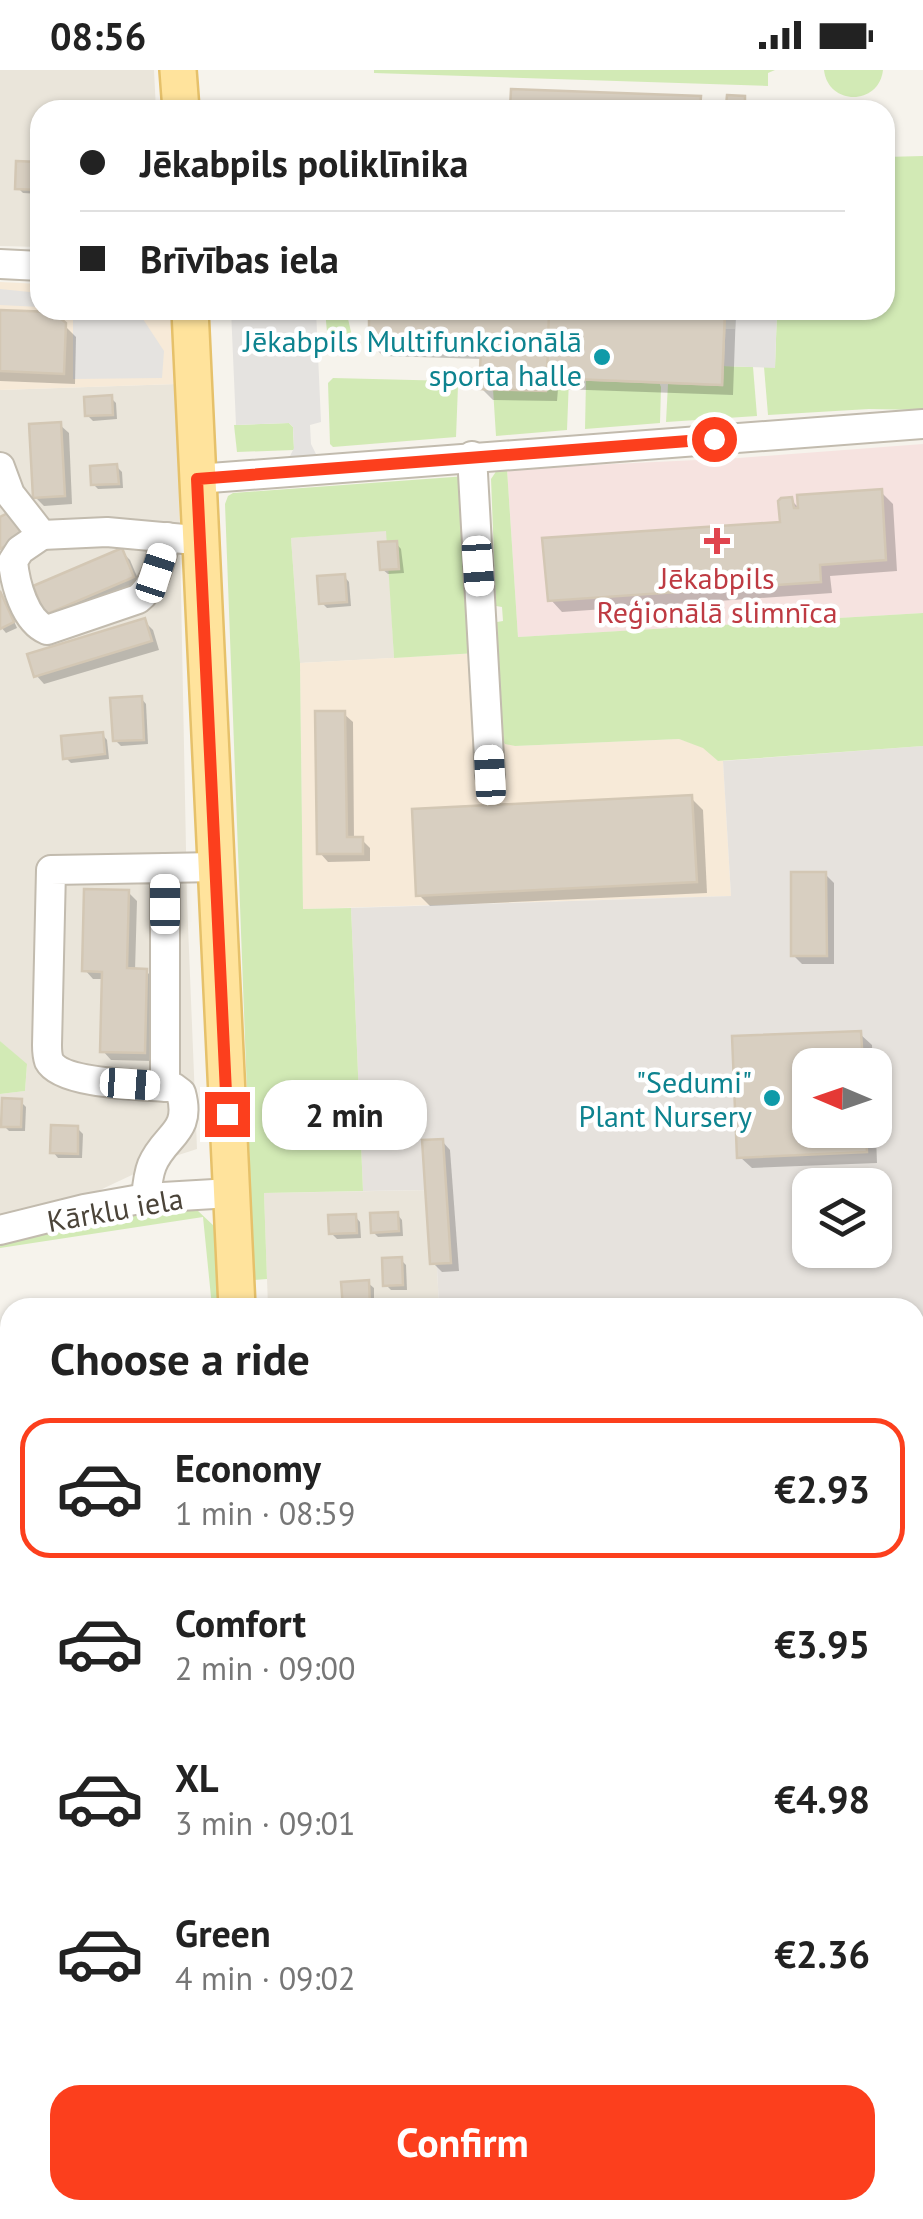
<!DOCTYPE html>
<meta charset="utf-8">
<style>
body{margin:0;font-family:"PT Sans",sans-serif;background:#f6f6f6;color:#222;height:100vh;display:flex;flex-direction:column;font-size:38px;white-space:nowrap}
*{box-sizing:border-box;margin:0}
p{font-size:32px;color:#767676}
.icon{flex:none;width:55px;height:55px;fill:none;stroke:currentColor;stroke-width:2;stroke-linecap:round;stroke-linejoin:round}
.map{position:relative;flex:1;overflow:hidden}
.details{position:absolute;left:0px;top:1228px;width:925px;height:922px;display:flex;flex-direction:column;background:#fff;border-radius:30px 30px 0 0;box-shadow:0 2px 8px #0004}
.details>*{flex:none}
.guide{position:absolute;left:30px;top:30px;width:865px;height:220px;border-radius:30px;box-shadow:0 2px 8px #0004;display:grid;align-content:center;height:220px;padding:0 50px;background:#fff}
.needle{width:65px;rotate:272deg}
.fabs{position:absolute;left:792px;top:978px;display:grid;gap:20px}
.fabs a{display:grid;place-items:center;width:100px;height:100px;border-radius:20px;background:#fff;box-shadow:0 2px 8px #0004;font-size:50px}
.end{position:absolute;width:45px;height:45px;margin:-22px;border:12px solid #fc3f1d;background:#fff;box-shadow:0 0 0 5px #fff}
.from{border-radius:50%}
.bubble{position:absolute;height:70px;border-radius:30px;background:#fff;box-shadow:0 2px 8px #0004;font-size:32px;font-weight:800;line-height:70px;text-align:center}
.car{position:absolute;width:30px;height:60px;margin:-30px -15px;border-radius:12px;box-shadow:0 0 8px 2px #0007;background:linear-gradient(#fff 24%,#345 0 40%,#fff 0 76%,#345 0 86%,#fff 0)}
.guide b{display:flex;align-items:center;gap:35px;height:95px;font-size:38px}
.guide b+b{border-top:2px solid #e0e0e0}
.guide i{width:25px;height:25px;background:#222}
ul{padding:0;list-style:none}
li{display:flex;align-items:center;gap:30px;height:140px;margin:0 20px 15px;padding:0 30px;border:5px solid transparent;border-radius:30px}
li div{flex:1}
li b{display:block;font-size:38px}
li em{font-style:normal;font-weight:800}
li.current{border-color:#fc3f1d}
li>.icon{width:90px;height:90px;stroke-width:1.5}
h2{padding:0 50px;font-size:45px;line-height:120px}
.button{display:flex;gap:20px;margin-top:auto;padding:20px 50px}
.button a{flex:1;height:115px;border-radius:30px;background:#fc3f1d;color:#fff;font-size:40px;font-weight:800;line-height:115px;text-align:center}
.status{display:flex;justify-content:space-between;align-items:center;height:70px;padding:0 50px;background:#fff;direction:ltr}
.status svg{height:28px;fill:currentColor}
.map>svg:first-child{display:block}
</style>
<div class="status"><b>08:56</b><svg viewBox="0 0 49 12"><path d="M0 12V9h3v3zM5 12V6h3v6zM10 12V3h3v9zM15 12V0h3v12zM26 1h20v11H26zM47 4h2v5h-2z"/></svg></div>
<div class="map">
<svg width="923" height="2149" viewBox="0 0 923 2149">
<rect width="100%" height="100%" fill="#f6f3ec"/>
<g fill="#eae5da">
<polygon points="0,0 154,0 156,40 40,40 40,177 0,176"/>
<polygon points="177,314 187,831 197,1079 166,1089 100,1120 49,1138 0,1145 0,1024 25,1021 27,995 0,971 0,320"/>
<polygon points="387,460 394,588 300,593 291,468"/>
<polygon points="433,1120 439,1237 268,1237 264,1123"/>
</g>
<g fill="#f7ead8">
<polygon points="0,212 40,214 40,240 173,240 177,314 0,320"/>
<polygon points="498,582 501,668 515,676 679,669 703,677 718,691 723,691 731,826 303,839 300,593"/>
</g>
<path fill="#e6e2dd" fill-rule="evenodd" d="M 923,676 L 923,1351 L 915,1351 L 915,1238 L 439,1237 L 433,1120 L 363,1121 L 351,838 L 731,826 L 723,691 ZM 810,995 L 875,995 L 875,1060 L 810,1060 ZM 810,1115 L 875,1115 L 875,1180 L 810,1180 Z"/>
<polygon fill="#f6e3e0" points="923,374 923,543 518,567 507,399 739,388"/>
<g fill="#d2eab5">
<polygon points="374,0 775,0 768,3 768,16 374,3"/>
<path d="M 824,0 L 883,0 C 879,36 828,36 824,0 Z"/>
<polygon points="923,86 923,340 869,339 768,345 764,297 775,297 777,240 787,240 787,249 820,249 820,240 885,240 885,87"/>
<polygon points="325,240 346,240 354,275 328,273"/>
<polygon points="722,296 753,297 757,346 666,352 668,314"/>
<polygon points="333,308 453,311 458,316 456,367 333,377 330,374 328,313"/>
<polygon points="547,308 569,309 567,360 496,366 493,319 546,321"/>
<polygon points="586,310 659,312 661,317 660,353 585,359"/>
<polygon points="289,353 293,357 294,380 237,382 234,355"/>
<polygon points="507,399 518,567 923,543 923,676 718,691 703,678 679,669 515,676 505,674 501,669 497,552 503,551 502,537 496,536 491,409 497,400"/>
<polygon points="467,406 477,583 394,588 386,461 291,468 300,593 303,839 351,838 363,1121 264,1123 267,1209 254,1210 225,434 228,426 233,423"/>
<polygon points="0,971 27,994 25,1021 0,1024"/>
<polygon points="154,1138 197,1140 215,1157 219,1237 212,1237 203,1147 0,1178 0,1172 80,1152"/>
<polygon points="923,2061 923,2149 548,2149 546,2144 525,2149 421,2149 419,2140 915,2140 915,2062"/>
</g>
<g fill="#e5e3e0">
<polygon points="0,219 40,223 40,237 0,235"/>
<polygon points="73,240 137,240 164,281 162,308 73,309"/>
<polygon points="231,240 316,240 321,352 310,355 311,374 317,386 288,390 294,378 293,357 289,353 236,355"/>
<polygon points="735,240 777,240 775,298 723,296 724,259 735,259"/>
</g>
<g fill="#0003">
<polygon points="40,94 40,124 23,123 18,118"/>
<polygon points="372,240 736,240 733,325 558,319 557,331 493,330 481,318 483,289 383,286 371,274"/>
<polygon points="825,240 865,240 865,248 831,247"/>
<polygon points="0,242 64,255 76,267 75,314 0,311"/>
<polygon points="111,328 116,333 117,349 93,351 87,345"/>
<polygon points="60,355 69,363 72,434 44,436 35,427"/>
<polygon points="117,397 122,402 123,418 98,419 93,414"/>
<polygon points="881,422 893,434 897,501 830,506 832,523 562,542 551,530 782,454 791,430 801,440"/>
<polygon points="396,473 401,479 404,503 388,504 382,499"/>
<polygon points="121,481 130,490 141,516 55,552 47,543"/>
<polygon points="344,506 349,512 351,536 327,538 322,533"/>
<polygon points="0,520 17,558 6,563 0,556"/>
<polygon points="144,551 153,560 159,580 44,614 36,605"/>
<polygon points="141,628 146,634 148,674 121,676 115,670"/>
<polygon points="344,644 353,652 354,770 362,770 370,778 370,791 328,792 320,783"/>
<polygon points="102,664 107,670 109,689 71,693 66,688"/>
<polygon points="691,728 703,740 707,823 430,836 419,825"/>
<polygon points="825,804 834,813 834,894 802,894 793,885"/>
<polygon points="128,822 137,831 135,901 146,901 155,910 153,991 111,990 103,981 104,909 93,909 85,900"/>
<polygon points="860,964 872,975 873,995 810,995 810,1060 875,1060 875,1038 877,1093 752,1098 740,1087 735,969"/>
<polygon points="20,1031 26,1037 25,1061 9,1061 4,1056"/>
<polygon points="77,1058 83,1064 82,1088 58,1088 53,1082"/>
<polygon points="442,1071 450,1080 459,1201 442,1202 433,1193"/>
<polygon points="397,1144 402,1150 403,1166 378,1167 373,1162"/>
<polygon points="355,1146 360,1152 361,1168 337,1169 331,1163"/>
<polygon points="401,1190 406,1195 407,1220 391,1220 386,1215"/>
<polygon points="368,1213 374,1218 374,1238 345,1238"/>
</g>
<g fill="#d8cfc1" stroke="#d3c7b4" stroke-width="2.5">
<polygon points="511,19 701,26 700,40 510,40"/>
<polygon points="727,25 745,26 745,37 726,36"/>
<polygon points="16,91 40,92 40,120 15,119"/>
<polygon points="0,240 53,242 66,253 64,304 0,301"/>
<polygon points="369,240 725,240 722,315 547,308 546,321 479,319 481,279 369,275"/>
<polygon points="549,240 725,240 722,315 547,308"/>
<polygon points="112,325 113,345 85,346 84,327"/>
<polygon points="61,352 65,426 33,428 29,354"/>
<polygon points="117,394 119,414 91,415 90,396"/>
<polygon points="882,419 886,490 820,495 821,512 548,531 542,468 780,452 778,431 781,428 792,427 794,438 798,438 797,425"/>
<polygon points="12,441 25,466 0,479 0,447"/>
<polygon points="397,471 399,499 380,500 378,472"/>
<polygon points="122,478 134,507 45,545 33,516"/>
<polygon points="345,504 347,532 319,534 317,506"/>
<polygon points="0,521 14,552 0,559"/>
<polygon points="145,548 152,571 34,607 27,584"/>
<polygon points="142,626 144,670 113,671 110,628"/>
<polygon points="315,641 345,641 347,767 363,767 363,784 317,784"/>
<polygon points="103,662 105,684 63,689 61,666"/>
<polygon points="692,725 697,812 416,826 412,739"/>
<polygon points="791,802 826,802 827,886 791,886"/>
<polygon points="84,819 129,820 127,898 147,899 145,983 100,982 102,902 82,901"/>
<polygon points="861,961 863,995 810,995 810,1060 866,1060 867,1082 737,1088 732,966"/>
<polygon points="2,1028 22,1029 21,1057 1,1057"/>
<polygon points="51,1055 78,1056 78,1084 50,1083"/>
<polygon points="443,1069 451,1193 430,1194 422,1070"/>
<polygon points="398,1142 399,1161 371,1163 370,1143"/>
<polygon points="356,1144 357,1163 329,1164 328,1145"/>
<polygon points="402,1187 403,1215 383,1216 382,1188"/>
<polygon points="369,1210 370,1238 343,1238 341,1212"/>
</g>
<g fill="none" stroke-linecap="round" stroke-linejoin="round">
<g stroke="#c2bbae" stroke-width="32">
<g id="minor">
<polyline points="0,194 40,196"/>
<polyline points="472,386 490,705"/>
<polyline points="0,397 10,424 42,465 107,462 184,469"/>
<polyline points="197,409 923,354"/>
<path d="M 42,465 L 20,480 L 13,491 C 15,514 25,551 47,560 L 138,529 C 157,514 160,488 167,467"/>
<polyline points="165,798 215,797"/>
<path d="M 146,1128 C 147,1117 148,1105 152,1095 C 165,1064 192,1063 181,1023 L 173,1017 L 165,1017 C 142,1015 61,1014 49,991 C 48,988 47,979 47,975 L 51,800 L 165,798 L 165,1017"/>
<polyline points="0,1160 84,1139 146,1128 231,1123"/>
<polyline points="0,1494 10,1493"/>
<polyline points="328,2149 342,2140"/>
</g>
</g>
<g stroke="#e6c16a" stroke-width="40">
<g id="major">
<polyline points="178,0 181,40"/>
<polyline points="190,240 237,1238"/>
<polyline points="915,2046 923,2045"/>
<polyline points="381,2140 384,2149"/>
</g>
</g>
<use href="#minor" stroke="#fff" stroke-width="28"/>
<use href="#major" stroke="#ffe39c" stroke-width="35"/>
</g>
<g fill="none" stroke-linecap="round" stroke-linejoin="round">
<polyline stroke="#fc3f1d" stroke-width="12" points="227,1044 197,409 714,369"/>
</g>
<g fill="#0f9aa8" stroke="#fff" stroke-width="4">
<circle cx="602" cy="287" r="10"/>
<circle cx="772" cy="1028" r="10"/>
</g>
<path fill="#e0444e" stroke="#fff" stroke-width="4" d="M712 456h10v10h10v10h-10v10h-10v-10h-10v-10h10z"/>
<g text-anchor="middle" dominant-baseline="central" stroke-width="9" stroke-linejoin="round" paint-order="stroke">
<g font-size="30" fill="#0d838f" stroke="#fff" text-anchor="end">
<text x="582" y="270">Jēkabpils Multifunkcionālā<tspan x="582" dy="34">sporta halle</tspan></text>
<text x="752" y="1011">"Sedumi"<tspan x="752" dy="34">Plant Nursery</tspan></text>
</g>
<g font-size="30" fill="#be3a42" stroke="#fff">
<text x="717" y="507">Jēkabpils<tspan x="717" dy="34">Reģionālā slimnīca</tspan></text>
</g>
<g font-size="30" fill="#4b4439" stroke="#fff">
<text transform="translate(115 1139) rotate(-10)">Kārklu iela</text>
</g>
</g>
</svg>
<div class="fabs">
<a><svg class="needle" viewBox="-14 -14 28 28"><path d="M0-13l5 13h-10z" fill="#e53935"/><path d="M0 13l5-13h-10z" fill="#767676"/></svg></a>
<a><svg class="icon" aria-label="layers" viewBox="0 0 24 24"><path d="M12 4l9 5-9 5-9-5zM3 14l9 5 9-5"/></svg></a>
</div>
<i class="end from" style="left:714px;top:369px"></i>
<i class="end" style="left:227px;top:1044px"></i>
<div class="bubble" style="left:262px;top:1010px;width:165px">2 min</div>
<i class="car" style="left:478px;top:496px;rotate:176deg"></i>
<i class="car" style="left:156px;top:503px;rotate:18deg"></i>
<i class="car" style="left:490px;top:705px;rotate:357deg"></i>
<i class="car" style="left:165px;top:834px;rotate:0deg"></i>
<i class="car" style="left:130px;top:1014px;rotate:94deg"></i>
<div class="guide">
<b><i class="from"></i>Jēkabpils poliklīnika</b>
<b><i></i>Brīvības iela</b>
</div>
<section class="details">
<h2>Choose a ride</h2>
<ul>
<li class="current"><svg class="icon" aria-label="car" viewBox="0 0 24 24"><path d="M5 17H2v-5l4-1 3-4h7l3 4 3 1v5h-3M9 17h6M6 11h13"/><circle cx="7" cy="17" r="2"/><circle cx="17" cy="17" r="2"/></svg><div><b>Economy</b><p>1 min · 08:59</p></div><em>€2.93</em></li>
<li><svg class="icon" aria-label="car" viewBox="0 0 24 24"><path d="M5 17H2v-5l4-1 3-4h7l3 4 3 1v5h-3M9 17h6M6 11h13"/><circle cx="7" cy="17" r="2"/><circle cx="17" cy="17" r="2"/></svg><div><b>Comfort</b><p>2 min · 09:00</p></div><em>€3.95</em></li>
<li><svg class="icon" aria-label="car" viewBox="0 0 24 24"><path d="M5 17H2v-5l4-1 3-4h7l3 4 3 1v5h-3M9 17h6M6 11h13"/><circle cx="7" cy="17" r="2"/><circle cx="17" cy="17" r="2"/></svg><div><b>XL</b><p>3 min · 09:01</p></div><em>€4.98</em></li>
<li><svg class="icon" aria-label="car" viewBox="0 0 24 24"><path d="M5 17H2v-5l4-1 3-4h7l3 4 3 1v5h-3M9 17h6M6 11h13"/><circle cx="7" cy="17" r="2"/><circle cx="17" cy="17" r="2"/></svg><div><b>Green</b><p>4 min · 09:02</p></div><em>€2.36</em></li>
</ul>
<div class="button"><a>Confirm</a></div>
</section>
</div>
